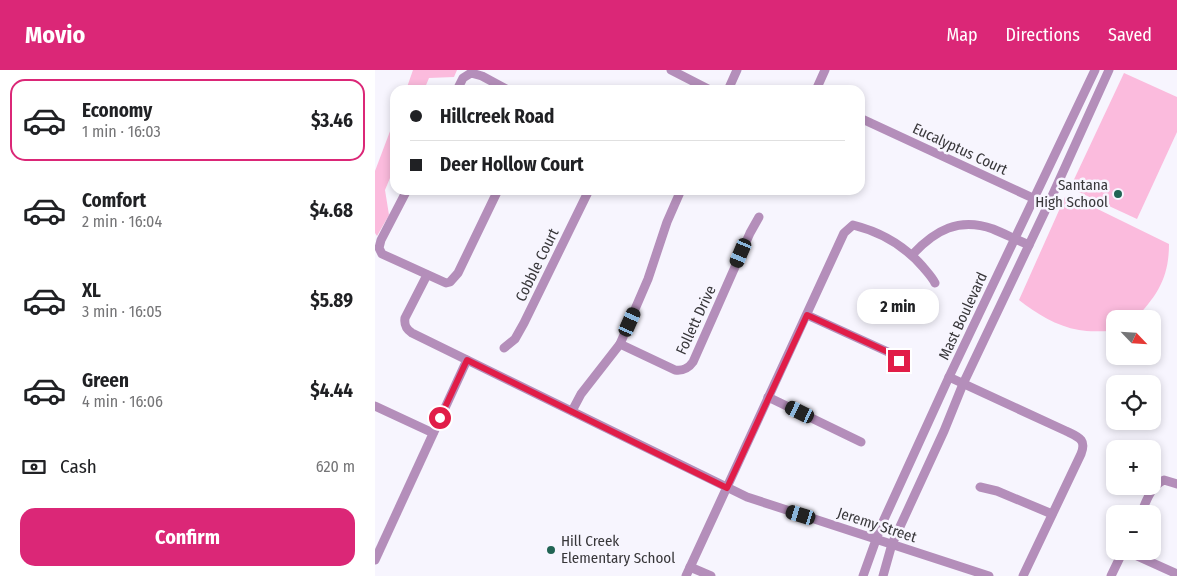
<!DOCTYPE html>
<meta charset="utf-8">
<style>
body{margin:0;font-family:"Fira Sans Condensed",sans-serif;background:#f6f6f6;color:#202124;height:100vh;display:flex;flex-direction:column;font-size:19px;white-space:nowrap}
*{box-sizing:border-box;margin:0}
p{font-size:16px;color:#757577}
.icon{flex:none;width:28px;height:28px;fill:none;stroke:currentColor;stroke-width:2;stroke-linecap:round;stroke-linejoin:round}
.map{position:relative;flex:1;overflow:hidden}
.details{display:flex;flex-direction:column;background:#fff;width:375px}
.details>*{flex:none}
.guide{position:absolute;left:15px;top:15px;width:475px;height:110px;border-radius:15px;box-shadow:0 2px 8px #0003;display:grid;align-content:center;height:110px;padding:0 20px;background:#fff}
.needle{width:32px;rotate:115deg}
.buttons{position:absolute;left:731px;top:240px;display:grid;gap:10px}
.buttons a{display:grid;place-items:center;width:55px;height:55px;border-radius:10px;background:#fff;box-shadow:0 2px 8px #0003;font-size:25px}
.end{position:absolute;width:22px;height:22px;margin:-11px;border:6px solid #e11d48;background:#fff;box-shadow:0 0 0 2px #fff}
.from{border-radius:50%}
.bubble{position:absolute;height:35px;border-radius:15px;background:#fff;box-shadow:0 2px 8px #0003;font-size:16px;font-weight:700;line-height:35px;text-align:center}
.car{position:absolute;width:15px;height:30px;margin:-15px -8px;border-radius:6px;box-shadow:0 0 4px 1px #0007;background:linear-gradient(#222 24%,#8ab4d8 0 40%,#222 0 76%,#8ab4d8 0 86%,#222 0)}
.guide b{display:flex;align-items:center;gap:18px;height:48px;font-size:19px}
.guide b+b{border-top:1px solid #e0e0e0}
.guide i{width:12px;height:12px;background:#202124}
ul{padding:9px 0 0;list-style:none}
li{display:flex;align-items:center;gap:15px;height:82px;margin:0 10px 8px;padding:0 10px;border:2px solid transparent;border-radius:15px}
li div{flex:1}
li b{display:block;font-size:19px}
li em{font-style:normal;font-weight:700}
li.selected{border-color:#db2777}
li>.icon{width:45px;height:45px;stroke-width:1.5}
.pay{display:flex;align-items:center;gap:12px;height:55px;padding:0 20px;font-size:19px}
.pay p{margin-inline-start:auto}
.cta{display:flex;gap:10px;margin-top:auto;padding:10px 20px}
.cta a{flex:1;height:58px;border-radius:15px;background:#db2777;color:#fff;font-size:20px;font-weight:700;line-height:58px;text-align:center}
header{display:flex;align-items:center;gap:30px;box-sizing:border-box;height:70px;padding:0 25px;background:#db2777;color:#fff}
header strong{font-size:24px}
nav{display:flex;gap:28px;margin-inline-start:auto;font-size:18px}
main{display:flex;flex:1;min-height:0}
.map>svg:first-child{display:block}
</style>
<header>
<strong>Movio</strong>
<nav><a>Map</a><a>Directions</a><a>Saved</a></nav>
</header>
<main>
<section class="details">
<ul>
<li class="selected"><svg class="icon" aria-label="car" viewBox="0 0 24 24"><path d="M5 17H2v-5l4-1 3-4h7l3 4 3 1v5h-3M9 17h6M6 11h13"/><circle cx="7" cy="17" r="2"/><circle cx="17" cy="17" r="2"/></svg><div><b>Economy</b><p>1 min · 16:03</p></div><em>$3.46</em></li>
<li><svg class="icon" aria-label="car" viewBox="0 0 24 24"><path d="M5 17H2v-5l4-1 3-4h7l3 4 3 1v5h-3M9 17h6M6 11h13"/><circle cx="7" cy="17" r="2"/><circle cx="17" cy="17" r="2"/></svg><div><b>Comfort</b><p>2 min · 16:04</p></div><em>$4.68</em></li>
<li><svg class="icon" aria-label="car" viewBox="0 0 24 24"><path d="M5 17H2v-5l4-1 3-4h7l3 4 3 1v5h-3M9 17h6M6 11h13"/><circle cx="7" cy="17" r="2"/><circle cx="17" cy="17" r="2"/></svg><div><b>XL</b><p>3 min · 16:05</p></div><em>$5.89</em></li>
<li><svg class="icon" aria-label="car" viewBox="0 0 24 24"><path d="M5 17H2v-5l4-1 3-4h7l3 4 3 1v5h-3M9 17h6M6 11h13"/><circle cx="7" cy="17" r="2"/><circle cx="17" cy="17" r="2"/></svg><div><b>Green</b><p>4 min · 16:06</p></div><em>$4.44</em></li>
</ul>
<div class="pay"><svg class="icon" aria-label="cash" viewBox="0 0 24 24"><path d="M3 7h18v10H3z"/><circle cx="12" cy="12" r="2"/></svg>Cash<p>620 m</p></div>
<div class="cta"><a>Confirm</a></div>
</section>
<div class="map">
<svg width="802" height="506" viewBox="0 0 802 506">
<rect width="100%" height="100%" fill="#f7f5fe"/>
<g fill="#fbbbdd">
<polygon points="38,0 82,0 79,7 54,8 49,20 31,20"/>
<polygon points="749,3 802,27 802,62 762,149 695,118"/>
<polygon points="20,48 20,96 10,120 14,145 2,166 0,163 0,101"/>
<path d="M 696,126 L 794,174 C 794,208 782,226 760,249 L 740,249 L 740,260 L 736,261 C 725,261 714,262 704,260 C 681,256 662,244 644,230 L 690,127 Z"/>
</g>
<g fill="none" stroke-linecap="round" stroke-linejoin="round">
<g stroke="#b48eba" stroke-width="9">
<polyline points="296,0 335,20"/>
<polyline points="82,20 88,8 96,3 107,6 133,20"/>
<polyline points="353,20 362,0"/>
<polyline points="441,20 450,0"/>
<polyline points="485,48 673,135"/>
<polyline points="32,120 6,170 4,178 7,184 71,213 75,212 83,203 123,120"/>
<path d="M 537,185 C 560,160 584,147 618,159 C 630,164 642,170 654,175"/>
<path d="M 52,205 L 30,248 C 29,255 31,259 37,263 L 372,427 L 614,506"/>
<polyline points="432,245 513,282 524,291"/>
<path d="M 245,274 L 300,300 C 308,301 313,299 318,292 L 375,163 L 384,147"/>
<polyline points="129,278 140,269 149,253 214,120"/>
<path d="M 574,307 L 691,361 C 703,367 712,369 706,384 L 648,506"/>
<polyline points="393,327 486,372"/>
<polyline points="0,336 58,363"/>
<polyline points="197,341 206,324 245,274 273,209 292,152 306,120"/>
<polyline points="605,417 622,421 677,444"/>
<path d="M 766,444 C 771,431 776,416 789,410 L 802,414"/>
<polyline points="751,481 802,504"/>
<polyline points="0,490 92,290"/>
<polyline points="315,497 336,506"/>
<path d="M 311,506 L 469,163 L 478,155 C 506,162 529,175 548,197 C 552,202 557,207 560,213"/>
<polyline points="488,506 506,456 574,307 720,0"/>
<polyline points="508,506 517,474 569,361 588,314 673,135 734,0"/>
<polyline points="736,506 748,481"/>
</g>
</g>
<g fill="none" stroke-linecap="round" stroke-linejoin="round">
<polyline stroke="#e11d48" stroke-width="6" points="65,348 92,290 352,418 432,245 513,282 524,291"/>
</g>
<g fill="#216454" stroke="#f7f5fe" stroke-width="2">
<circle cx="743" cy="124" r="5"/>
<circle cx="176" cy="480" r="5"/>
</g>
<g text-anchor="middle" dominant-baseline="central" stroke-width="5" stroke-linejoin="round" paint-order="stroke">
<g font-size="15" fill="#38373a" stroke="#f7f5fe">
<text transform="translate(585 79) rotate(25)">Eucalyptus Court</text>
<text transform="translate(162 195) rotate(-64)">Cobble Court</text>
<text transform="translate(588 246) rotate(-65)">Mast Boulevard</text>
<text transform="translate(321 250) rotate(-65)">Follett Drive</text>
<text transform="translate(502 455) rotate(18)">Jeremy Street</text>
</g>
<g font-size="15" fill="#38373a" stroke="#f7f5fe" text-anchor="end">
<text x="733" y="115">Santana<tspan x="733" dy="17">High School</tspan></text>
<text x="186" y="471" text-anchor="start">Hill Creek<tspan x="186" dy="17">Elementary School</tspan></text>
</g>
</g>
</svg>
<div class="buttons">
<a><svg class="needle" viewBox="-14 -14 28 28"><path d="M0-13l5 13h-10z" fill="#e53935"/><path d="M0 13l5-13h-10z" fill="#757577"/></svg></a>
<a><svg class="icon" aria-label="locate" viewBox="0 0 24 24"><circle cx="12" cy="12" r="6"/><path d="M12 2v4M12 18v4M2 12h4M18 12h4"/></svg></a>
<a>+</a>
<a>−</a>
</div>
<i class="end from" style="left:65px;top:348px"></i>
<i class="end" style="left:524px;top:291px"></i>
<div class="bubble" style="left:482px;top:219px;width:82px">2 min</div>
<i class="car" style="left:366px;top:183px;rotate:203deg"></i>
<i class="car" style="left:255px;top:252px;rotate:24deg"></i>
<i class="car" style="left:425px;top:342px;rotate:296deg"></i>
<i class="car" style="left:426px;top:445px;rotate:287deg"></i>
<div class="guide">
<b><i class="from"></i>Hillcreek Road</b>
<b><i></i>Deer Hollow Court</b>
</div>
</div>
</main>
